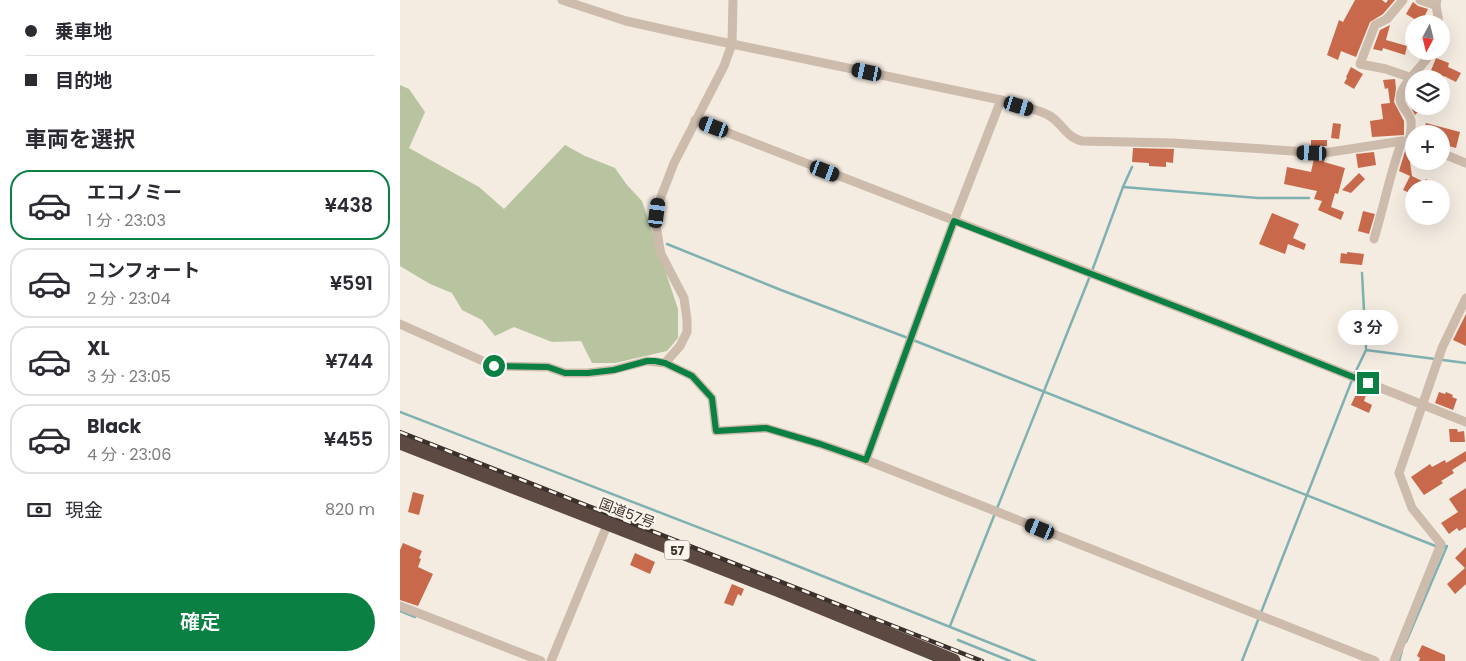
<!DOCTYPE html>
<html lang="ja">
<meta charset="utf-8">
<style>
body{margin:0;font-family:Poppins,"Noto Sans JP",sans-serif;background:#f7f7f7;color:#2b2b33;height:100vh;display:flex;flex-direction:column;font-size:19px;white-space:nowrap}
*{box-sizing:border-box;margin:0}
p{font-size:16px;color:#7c7c81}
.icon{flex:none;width:28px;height:28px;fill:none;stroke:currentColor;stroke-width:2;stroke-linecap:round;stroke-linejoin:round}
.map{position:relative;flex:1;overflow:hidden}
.side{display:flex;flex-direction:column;background:#fff;width:400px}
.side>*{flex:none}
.top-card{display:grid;align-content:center;height:110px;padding:0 25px;background:#fff}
.needle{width:32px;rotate:187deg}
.controls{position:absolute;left:1005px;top:15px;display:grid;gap:10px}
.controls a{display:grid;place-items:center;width:45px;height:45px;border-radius:50%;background:#fff;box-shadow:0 5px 20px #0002;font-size:25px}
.end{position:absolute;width:22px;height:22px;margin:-11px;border:6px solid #0b8043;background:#fff;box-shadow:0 0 0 2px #fff}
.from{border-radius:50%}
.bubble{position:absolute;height:35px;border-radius:18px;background:#fff;box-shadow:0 5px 20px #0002;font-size:16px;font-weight:600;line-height:35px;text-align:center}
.car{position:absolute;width:15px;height:30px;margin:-15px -8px;border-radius:6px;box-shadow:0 0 4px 1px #0007;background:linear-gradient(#222 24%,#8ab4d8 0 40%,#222 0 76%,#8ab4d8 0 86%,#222 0)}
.top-card b{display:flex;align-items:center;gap:18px;height:48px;font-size:19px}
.top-card b+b{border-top:1px solid #e1e1e2}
.top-card i{width:12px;height:12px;background:#2b2b33}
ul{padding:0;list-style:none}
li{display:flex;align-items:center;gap:15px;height:70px;margin:0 10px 8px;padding:0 15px;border:2px solid #e1e1e2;border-radius:20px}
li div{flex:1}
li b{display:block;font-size:19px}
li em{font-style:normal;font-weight:600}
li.active{border-color:#0b8043}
li>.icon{width:45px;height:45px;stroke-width:1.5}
h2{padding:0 25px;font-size:22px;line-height:60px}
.pay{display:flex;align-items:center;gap:12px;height:55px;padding:0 25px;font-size:19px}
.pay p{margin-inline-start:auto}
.button{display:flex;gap:10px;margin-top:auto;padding:10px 25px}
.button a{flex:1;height:58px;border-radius:30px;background:#0b8043;color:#fff;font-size:20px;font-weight:600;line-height:58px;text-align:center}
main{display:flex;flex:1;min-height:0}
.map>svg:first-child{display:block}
</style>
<main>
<section class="side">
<div class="top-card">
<b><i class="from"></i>乗車地</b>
<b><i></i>目的地</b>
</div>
<h2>車両を選択</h2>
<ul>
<li class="active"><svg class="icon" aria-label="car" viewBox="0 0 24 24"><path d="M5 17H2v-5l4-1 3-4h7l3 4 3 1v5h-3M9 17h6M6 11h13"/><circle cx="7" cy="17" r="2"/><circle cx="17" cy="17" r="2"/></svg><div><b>エコノミー</b><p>1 分 · 23:03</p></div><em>¥438</em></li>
<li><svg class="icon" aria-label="car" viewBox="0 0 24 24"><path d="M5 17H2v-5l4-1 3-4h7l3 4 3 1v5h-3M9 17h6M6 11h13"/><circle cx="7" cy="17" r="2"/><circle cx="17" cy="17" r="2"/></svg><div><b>コンフォート</b><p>2 分 · 23:04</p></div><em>¥591</em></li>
<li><svg class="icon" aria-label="car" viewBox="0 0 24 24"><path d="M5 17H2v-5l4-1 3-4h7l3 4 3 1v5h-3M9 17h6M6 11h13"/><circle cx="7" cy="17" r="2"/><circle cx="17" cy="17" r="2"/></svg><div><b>XL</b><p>3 分 · 23:05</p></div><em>¥744</em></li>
<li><svg class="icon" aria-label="car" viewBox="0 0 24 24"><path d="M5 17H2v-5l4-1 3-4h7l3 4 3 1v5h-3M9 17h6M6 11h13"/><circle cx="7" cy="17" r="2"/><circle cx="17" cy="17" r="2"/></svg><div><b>Black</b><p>4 分 · 23:06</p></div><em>¥455</em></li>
</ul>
<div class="pay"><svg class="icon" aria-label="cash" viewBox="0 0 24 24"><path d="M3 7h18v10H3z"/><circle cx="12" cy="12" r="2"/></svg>現金<p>820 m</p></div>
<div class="button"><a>確定</a></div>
</section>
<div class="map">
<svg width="1066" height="661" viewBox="0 0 1066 661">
<rect width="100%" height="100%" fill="#f4ebe1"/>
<polygon fill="#b8c4a0" points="0,85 9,89 25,112 9,148 79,187 104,209 165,145 185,156 215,168 227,185 242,201 278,309 278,338 267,351 215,363 192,363 181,341 152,342 114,327 95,336 82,320 62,310 52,293 30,284 0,266"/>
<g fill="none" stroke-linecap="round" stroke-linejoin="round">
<g stroke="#7fb0b2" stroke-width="2.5">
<polyline points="723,187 732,167"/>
<polyline points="267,244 381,290 508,338"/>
<polyline points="692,271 723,187 858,198 909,198"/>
<polyline points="962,273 966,348"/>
<polyline points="513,340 1038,547"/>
<polyline points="954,375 966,350 1066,363"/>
<polyline points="0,412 375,557 635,661"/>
<polyline points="0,611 15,617"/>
<polyline points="550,626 690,276"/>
<polyline points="558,640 610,661"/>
<polyline points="1006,642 1047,546 1043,547"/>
<polyline points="842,661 952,380"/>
<polyline points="999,661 1002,651"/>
</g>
</g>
<g fill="#c8694b">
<polygon points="955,0 982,0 986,3 988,0 995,0 983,14 970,22 956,57 941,51 938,60 927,55 939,20 943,22"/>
<polygon points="1013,2 1018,6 1028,9 1021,23 1006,14"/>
<polygon points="990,25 986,40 1007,46 1005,55 983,48 982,51 973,49 980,30"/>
<polygon points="1036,58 1049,63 1048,67 1061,73 1056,82 1044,76 1044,79 1030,73"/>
<polygon points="951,67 963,74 954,89 944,83 947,78 946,77"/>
<polygon points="995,79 996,88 994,102 1004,121 1004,135 972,137 970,121 983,119 981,104 990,103 988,88 985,89 983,80"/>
<polygon points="1010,106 1024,106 1015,115"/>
<polygon points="933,123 941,124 939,139 931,138"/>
<polygon points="1026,123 1060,132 1056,148 1041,144 1041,134 1022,134"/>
<rect x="911" y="140" width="16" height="6"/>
<polygon points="733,148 774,149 773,163 766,162 766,167 749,166 749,163 732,162"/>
<polygon points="1006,148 1008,148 1012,176 1024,182 1026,179 1033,183 1031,185 1038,189 1014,189 1012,194 1003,190 1010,176 999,171"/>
<polygon points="974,152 976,165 958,168 956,154"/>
<polygon points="914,159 925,159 924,162 945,168 938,194 935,193 931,207 944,212 941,220 918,210 922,201 914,199 917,191 884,184 887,167 911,172"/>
<polygon points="959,173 965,179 951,193 942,190"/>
<polygon points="963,211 975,214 969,234 958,231"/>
<polygon points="872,213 899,224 893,238 906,244 904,250 888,244 885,254 859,244"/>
<polygon points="947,252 964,254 962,265 940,263 941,253 947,254"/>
<polygon points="1066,314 1066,346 1053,340"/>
<polygon points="957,392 966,395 964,401 972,405 969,413 951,405"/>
<polygon points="1039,392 1045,394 1046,392 1053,395 1052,397 1057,399 1053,410 1035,403"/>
<polygon points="1049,429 1057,429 1058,432 1064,431 1065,442 1050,442"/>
<polygon points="1066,451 1066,461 1052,470 1054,473 1041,481 1043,483 1024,495 1011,477 1030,464 1032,467 1045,460 1046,463"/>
<polygon points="1066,488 1066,527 1059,531 1057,528 1049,534 1041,523 1058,512 1049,499"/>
<polygon points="13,492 24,495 19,515 8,512"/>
<polygon points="3,543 22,551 19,558 21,559 18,567 33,574 18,606 0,600 0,550"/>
<polygon points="1066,547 1066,584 1055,594 1047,584 1065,568 1055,558"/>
<polygon points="235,553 255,562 250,574 230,565"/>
<polygon points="332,584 344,589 341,596 338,594 333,606 324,603"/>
<polygon points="1022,645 1045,655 1045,661 1019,661 1020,658 1017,656"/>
</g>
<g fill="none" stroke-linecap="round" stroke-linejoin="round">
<g stroke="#cdbbac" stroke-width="9">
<path d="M 162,0 L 226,21 L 289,35 L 601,100 C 615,105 631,107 644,113 C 661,119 664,137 682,141 L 773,143 L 924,153 L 1002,141 L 1014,142"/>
<polyline points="1003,0 987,19 975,25 960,64 986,69 1012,78"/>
<polyline points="1020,0 1035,5"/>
<path d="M 1037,0 C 1034,8 1040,15 1038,24"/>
<polyline points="295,120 821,324 1066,422"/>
<path d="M 1009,141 C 1010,135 1012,127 1011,121 C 1009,111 997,106 1001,93 C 1005,79 1025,66 1031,51"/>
<polyline points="1041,153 1066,163"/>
<path d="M 974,239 C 984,206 990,173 1002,141"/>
<polyline points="0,324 94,366 148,367 165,373 188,373 213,370 247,361 265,363 292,376 312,398 316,431 366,428 420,444 466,460 975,661"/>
<polyline points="265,363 280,346 287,332 287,320 284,298 261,254 259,244 256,224 259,202 274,163 324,66 332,44 333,0"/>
<polyline points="466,460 554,221 601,100"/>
<polyline points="0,606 141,661"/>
<polyline points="151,661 208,523"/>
<polyline points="994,661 1041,544 1012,508 999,473 1042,348 1066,298"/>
</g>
<polyline stroke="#5c4a42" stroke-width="15" points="0,442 377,589 553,661"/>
<g stroke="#3b302b" stroke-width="4.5">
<polyline id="rail" points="0,432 582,661"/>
</g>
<use href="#rail" stroke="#fbf5ee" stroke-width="2.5" stroke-dasharray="8" stroke-linecap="butt"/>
</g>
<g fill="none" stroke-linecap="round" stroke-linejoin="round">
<polyline stroke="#0b8043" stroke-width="6" points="94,366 148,367 165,373 188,373 214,370 247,361 255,361 265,363 292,376 312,398 316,431 366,428 420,444 466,460 554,221 821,324 968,383"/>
</g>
<g text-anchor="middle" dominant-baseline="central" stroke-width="4.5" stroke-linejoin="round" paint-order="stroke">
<rect fill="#fbf5ee" stroke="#756b66" stroke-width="1" x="264.5" y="540.5" width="25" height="19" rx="4"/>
<g font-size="12" font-weight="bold" fill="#3b302b">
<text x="277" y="550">57</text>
</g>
<g font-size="14" fill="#3b302b" stroke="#fbf5ee">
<text transform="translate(227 513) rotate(21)">国道57号</text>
</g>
</g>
</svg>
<div class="controls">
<a><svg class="needle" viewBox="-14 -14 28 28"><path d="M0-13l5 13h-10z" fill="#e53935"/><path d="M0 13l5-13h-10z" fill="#7c7c81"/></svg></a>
<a><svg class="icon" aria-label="layers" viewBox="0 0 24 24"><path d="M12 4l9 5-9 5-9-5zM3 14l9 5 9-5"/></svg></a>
<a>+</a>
<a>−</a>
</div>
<i class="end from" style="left:94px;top:366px"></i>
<i class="end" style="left:968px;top:383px"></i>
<div class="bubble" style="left:938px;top:310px;width:60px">3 分</div>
<i class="car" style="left:467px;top:72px;rotate:282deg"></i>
<i class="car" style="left:619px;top:106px;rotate:107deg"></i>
<i class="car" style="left:314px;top:127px;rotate:291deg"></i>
<i class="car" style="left:912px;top:153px;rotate:272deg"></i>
<i class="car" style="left:425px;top:171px;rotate:111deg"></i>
<i class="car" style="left:257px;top:213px;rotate:7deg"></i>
<i class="car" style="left:640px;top:529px;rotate:292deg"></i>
</div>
</main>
